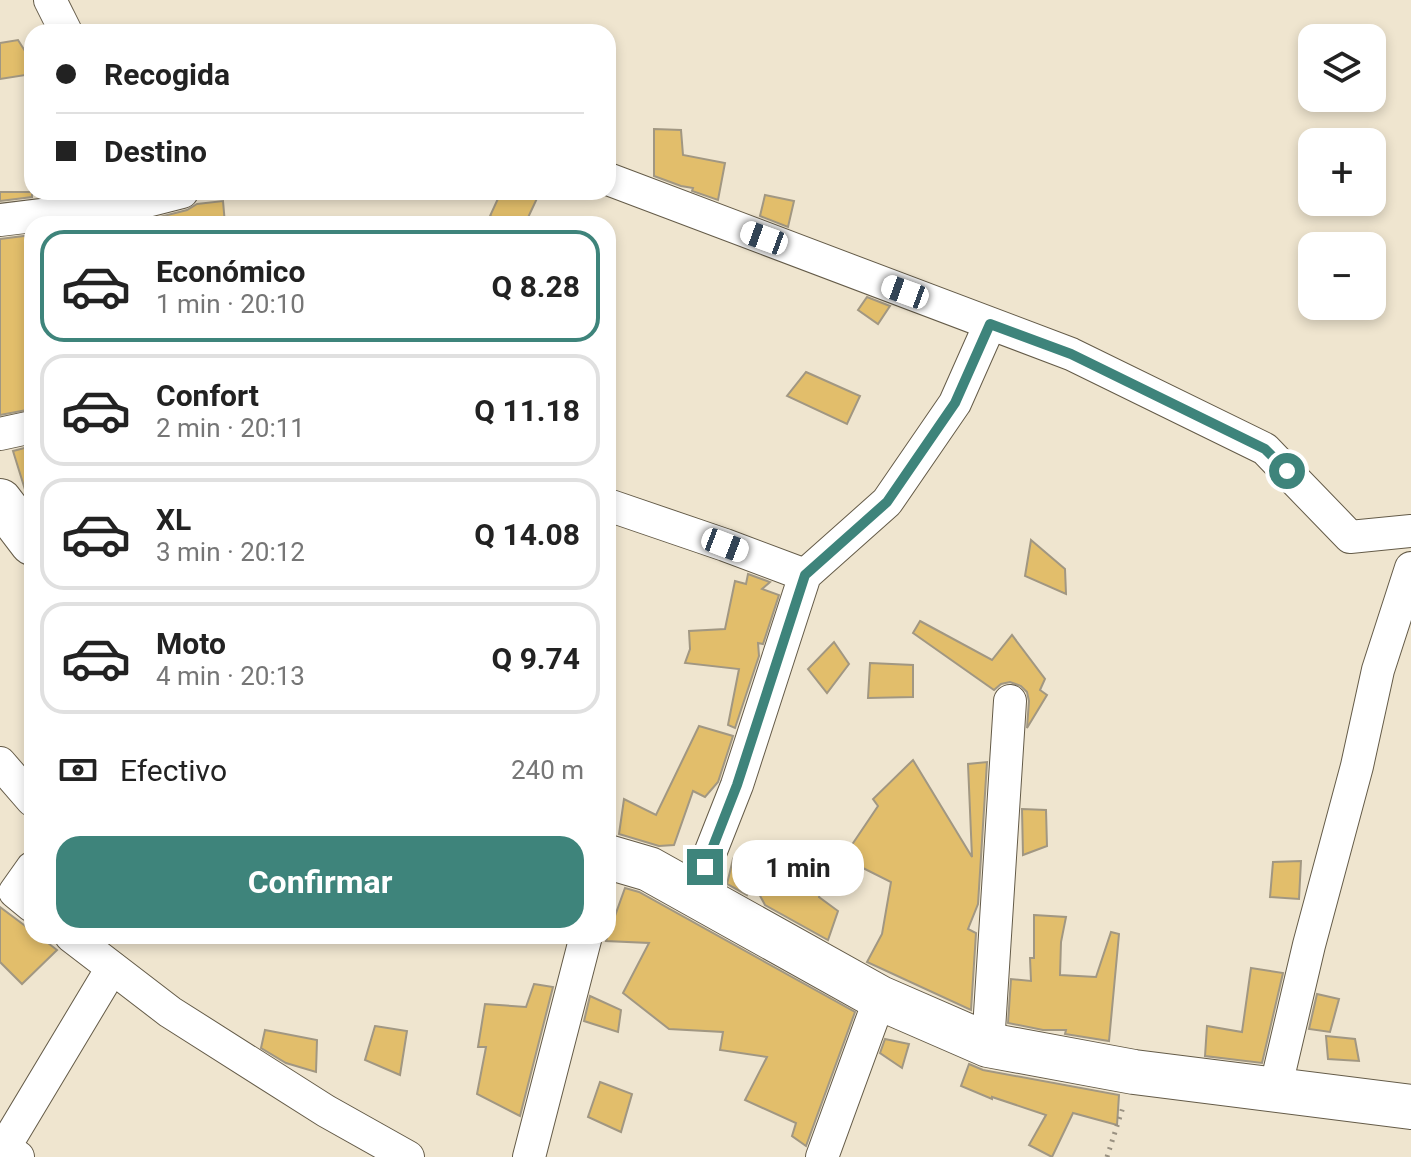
<!DOCTYPE html>
<html lang="es">
<meta charset="utf-8">
<style>
body{margin:0;font-family:Roboto,sans-serif;background:#f6f6f6;color:#222;height:100vh;display:flex;flex-direction:column;font-size:30px;white-space:nowrap}
*{box-sizing:border-box;margin:0}
p{font-size:26px;color:#767676}
.icon{flex:none;width:44px;height:44px;fill:none;stroke:currentColor;stroke-width:2;stroke-linecap:round;stroke-linejoin:round}
.map{position:relative;flex:1;overflow:hidden}
.details{position:absolute;left:24px;top:216px;width:592px;height:728px;display:flex;flex-direction:column;background:#fff;border-radius:24px;box-shadow:0 4px 12px #0003}
.details>*{flex:none}
.top-card{position:absolute;left:24px;top:24px;width:592px;height:176px;border-radius:24px;box-shadow:0 4px 12px #0003;display:grid;align-content:center;height:176px;padding:0 32px;background:#fff}
.buttons{position:absolute;left:1298px;top:24px;display:grid;gap:16px}
.buttons a{display:grid;place-items:center;width:88px;height:88px;border-radius:16px;background:#fff;box-shadow:0 4px 12px #0003;font-size:40px}
.end{position:absolute;width:36px;height:36px;margin:-18px;border:10px solid #3e847b;background:#fff;box-shadow:0 0 0 4px #fff}
.from{border-radius:50%}
.bubble{position:absolute;height:56px;border-radius:24px;background:#fff;box-shadow:0 4px 12px #0003;font-size:26px;font-weight:700;line-height:56px;text-align:center}
.car{position:absolute;width:24px;height:48px;margin:-24px -12px;border-radius:10px;box-shadow:0 0 6px 2px #0007;background:linear-gradient(#fff 24%,#345 0 40%,#fff 0 76%,#345 0 86%,#fff 0)}
.top-card b{display:flex;align-items:center;gap:28px;height:76px;font-size:30px}
.top-card b+b{border-top:2px solid #e0e0e0}
.top-card i{width:20px;height:20px;background:#222}
ul{padding:14px 0 0;list-style:none}
li{display:flex;align-items:center;gap:24px;height:112px;margin:0 16px 12px;padding:0 16px;border:4px solid #e0e0e0;border-radius:24px}
li div{flex:1}
li b{display:block;font-size:30px}
li em{font-style:normal;font-weight:700}
li.current{border-color:#3e847b}
li>.icon{width:72px;height:72px;stroke-width:1.5}
.pay{display:flex;align-items:center;gap:20px;height:88px;padding:0 32px;font-size:30px}
.pay p{margin-inline-start:auto}
.primary-button{display:flex;gap:16px;margin-top:auto;padding:16px 32px}
.primary-button a{flex:1;height:92px;border-radius:24px;background:#3e847b;color:#fff;font-size:32px;font-weight:700;line-height:92px;text-align:center}
.map>svg:first-child{display:block}
</style>
<div class="map">
<svg width="1411" height="1157" viewBox="0 0 1411 1157">
<rect width="100%" height="100%" fill="#efe5cf"/>
<g fill="#e2be6b" stroke="#a19782" stroke-width="2">
<polygon points="18,40 32,62 32,74 0,79 0,43"/>
<polygon points="654,129 681,130 683,155 725,163 718,200 692,191 693,188 681,186 654,176"/>
<polygon points="0,192 32,192 32,197 0,201"/>
<polygon points="501,192 540,192 525,224 506,224 490,216"/>
<polygon points="765,195 794,201 788,227 760,216"/>
<polygon points="223,201 225,224 144,224 144,221 187,210 197,204"/>
<polygon points="32,235 32,409 0,415 0,239"/>
<polygon points="867,297 890,306 878,324 858,310"/>
<polygon points="806,372 860,396 847,424 787,396"/>
<polygon points="32,446 32,495 27,496 13,451"/>
<polygon points="1031,540 1065,569 1066,594 1025,576"/>
<polygon points="748,574 770,582 762,589 779,595 763,644 758,643 759,656 735,728 728,725 739,669 685,663 690,649 689,631 725,629 735,581 746,584"/>
<polygon points="920,621 992,660 1012,635 1045,679 1040,690 1047,695 1027,728 1029,701 1027,692 1021,686 1010,682 1001,684 994,690 913,633"/>
<polygon points="834,642 849,664 827,693 808,669"/>
<polygon points="870,663 913,665 913,697 868,698"/>
<polygon points="699,726 733,736 718,782 705,797 693,791 674,845 659,846 619,834 624,799 656,815"/>
<polygon points="913,760 972,857 968,764 987,762 978,904 968,929 976,933 971,1010 867,962 882,934 891,882 843,858 878,806 873,799"/>
<polygon points="1022,809 1046,810 1047,846 1023,855"/>
<polygon points="788,849 826,871 819,897 838,911 828,940 765,905 752,881 747,895 727,884 733,859 778,878"/>
<polygon points="1301,861 1299,899 1270,897 1273,862"/>
<polygon points="625,888 639,892 855,1012 806,1146 792,1136 796,1123 745,1100 767,1057 720,1050 723,1032 669,1029 623,993 649,943 606,941"/>
<polygon points="0,907 32,931 32,936 39,936 57,950 22,984 0,962"/>
<polygon points="1034,915 1066,917 1061,942 1060,975 1096,977 1111,932 1119,934 1109,1041 1065,1034 1066,1030 1043,1030 1008,1023 1011,979 1031,981 1030,958 1034,958"/>
<polygon points="1251,968 1283,973 1262,1063 1205,1056 1207,1026 1242,1032"/>
<polygon points="534,984 553,987 520,1116 477,1094 486,1047 478,1047 485,1004 526,1007"/>
<polygon points="1317,994 1339,999 1330,1032 1309,1029"/>
<polygon points="590,996 621,1010 618,1032 584,1021"/>
<polygon points="375,1026 407,1031 400,1075 365,1060"/>
<polygon points="265,1030 317,1040 316,1072 286,1063 261,1048"/>
<polygon points="1326,1036 1355,1039 1359,1061 1328,1059"/>
<polygon points="885,1039 909,1044 902,1068 880,1053"/>
<polygon points="969,1064 983,1070 1119,1095 1117,1125 1073,1113 1052,1157 1029,1145 1046,1115 992,1097 992,1099 961,1086"/>
<polygon points="600,1082 632,1094 621,1132 588,1117"/>
</g>
<g fill="none" stroke-linecap="round" stroke-linejoin="round">
<g stroke="#645b48" stroke-width="34">
<g id="street">
<polyline points="50,0 66,32"/>
<polyline points="608,179 1071,354 1265,449 1350,537 1411,531"/>
<polyline points="0,220 139,203 182,192"/>
<polyline points="0,434 32,427"/>
<polyline points="608,505 725,545 805,575"/>
<polyline points="0,763 32,800"/>
<polyline points="32,868 15,892 32,906"/>
<polyline points="694,894 737,785 805,575 887,502 955,403 990,324"/>
<polyline points="71,936 170,1012 326,1111 408,1157"/>
<polyline points="988,1045 1010,701"/>
<polyline points="1275,1090 1309,945 1357,766 1378,670 1411,568"/>
<polyline points="18,1157 4,1148 112,968"/>
<polyline points="529,1157 586,936"/>
<polyline points="822,1157 880,998"/>
</g>
</g>
<g stroke="#645b48" stroke-width="46">
<g id="secondary">
<polyline points="0,501 32,543"/>
<polyline points="608,857 649,869 880,998 988,1045 1134,1072 1411,1107"/>
</g>
</g>
<polyline stroke="#999181" stroke-width="5" stroke-dasharray="2 6" stroke-linecap="butt" points="1107,1157 1124,1104"/>
<use href="#street" stroke="#fff" stroke-width="32"/>
<use href="#secondary" stroke="#fff" stroke-width="44"/>
</g>
<g fill="none" stroke-linecap="round" stroke-linejoin="round">
<polyline stroke="#3e847b" stroke-width="10" points="705,867 737,785 805,575 887,502 955,403 990,324 1071,354 1265,449 1287,471"/>
</g>
</svg>
<div class="buttons">
<a><svg class="icon" aria-label="layers" viewBox="0 0 24 24"><path d="M12 4l9 5-9 5-9-5zM3 14l9 5 9-5"/></svg></a>
<a>+</a>
<a>−</a>
</div>
<i class="end from" style="left:1287px;top:471px"></i>
<i class="end" style="left:705px;top:867px"></i>
<div class="bubble" style="left:732px;top:840px;width:132px">1 min</div>
<i class="car" style="left:764px;top:238px;rotate:290deg"></i>
<i class="car" style="left:905px;top:292px;rotate:290deg"></i>
<i class="car" style="left:725px;top:545px;rotate:111deg"></i>
<div class="top-card">
<b><i class="from"></i>Recogida</b>
<b><i></i>Destino</b>
</div>
<section class="details">
<ul>
<li class="current"><svg class="icon" aria-label="car" viewBox="0 0 24 24"><path d="M5 17H2v-5l4-1 3-4h7l3 4 3 1v5h-3M9 17h6M6 11h13"/><circle cx="7" cy="17" r="2"/><circle cx="17" cy="17" r="2"/></svg><div><b>Económico</b><p>1 min · 20:10</p></div><em>Q 8.28</em></li>
<li><svg class="icon" aria-label="car" viewBox="0 0 24 24"><path d="M5 17H2v-5l4-1 3-4h7l3 4 3 1v5h-3M9 17h6M6 11h13"/><circle cx="7" cy="17" r="2"/><circle cx="17" cy="17" r="2"/></svg><div><b>Confort</b><p>2 min · 20:11</p></div><em>Q 11.18</em></li>
<li><svg class="icon" aria-label="car" viewBox="0 0 24 24"><path d="M5 17H2v-5l4-1 3-4h7l3 4 3 1v5h-3M9 17h6M6 11h13"/><circle cx="7" cy="17" r="2"/><circle cx="17" cy="17" r="2"/></svg><div><b>XL</b><p>3 min · 20:12</p></div><em>Q 14.08</em></li>
<li><svg class="icon" aria-label="car" viewBox="0 0 24 24"><path d="M5 17H2v-5l4-1 3-4h7l3 4 3 1v5h-3M9 17h6M6 11h13"/><circle cx="7" cy="17" r="2"/><circle cx="17" cy="17" r="2"/></svg><div><b>Moto</b><p>4 min · 20:13</p></div><em>Q 9.74</em></li>
</ul>
<div class="pay"><svg class="icon" aria-label="cash" viewBox="0 0 24 24"><path d="M3 7h18v10H3z"/><circle cx="12" cy="12" r="2"/></svg>Efectivo<p>240 m</p></div>
<div class="primary-button"><a>Confirmar</a></div>
</section>
</div>
